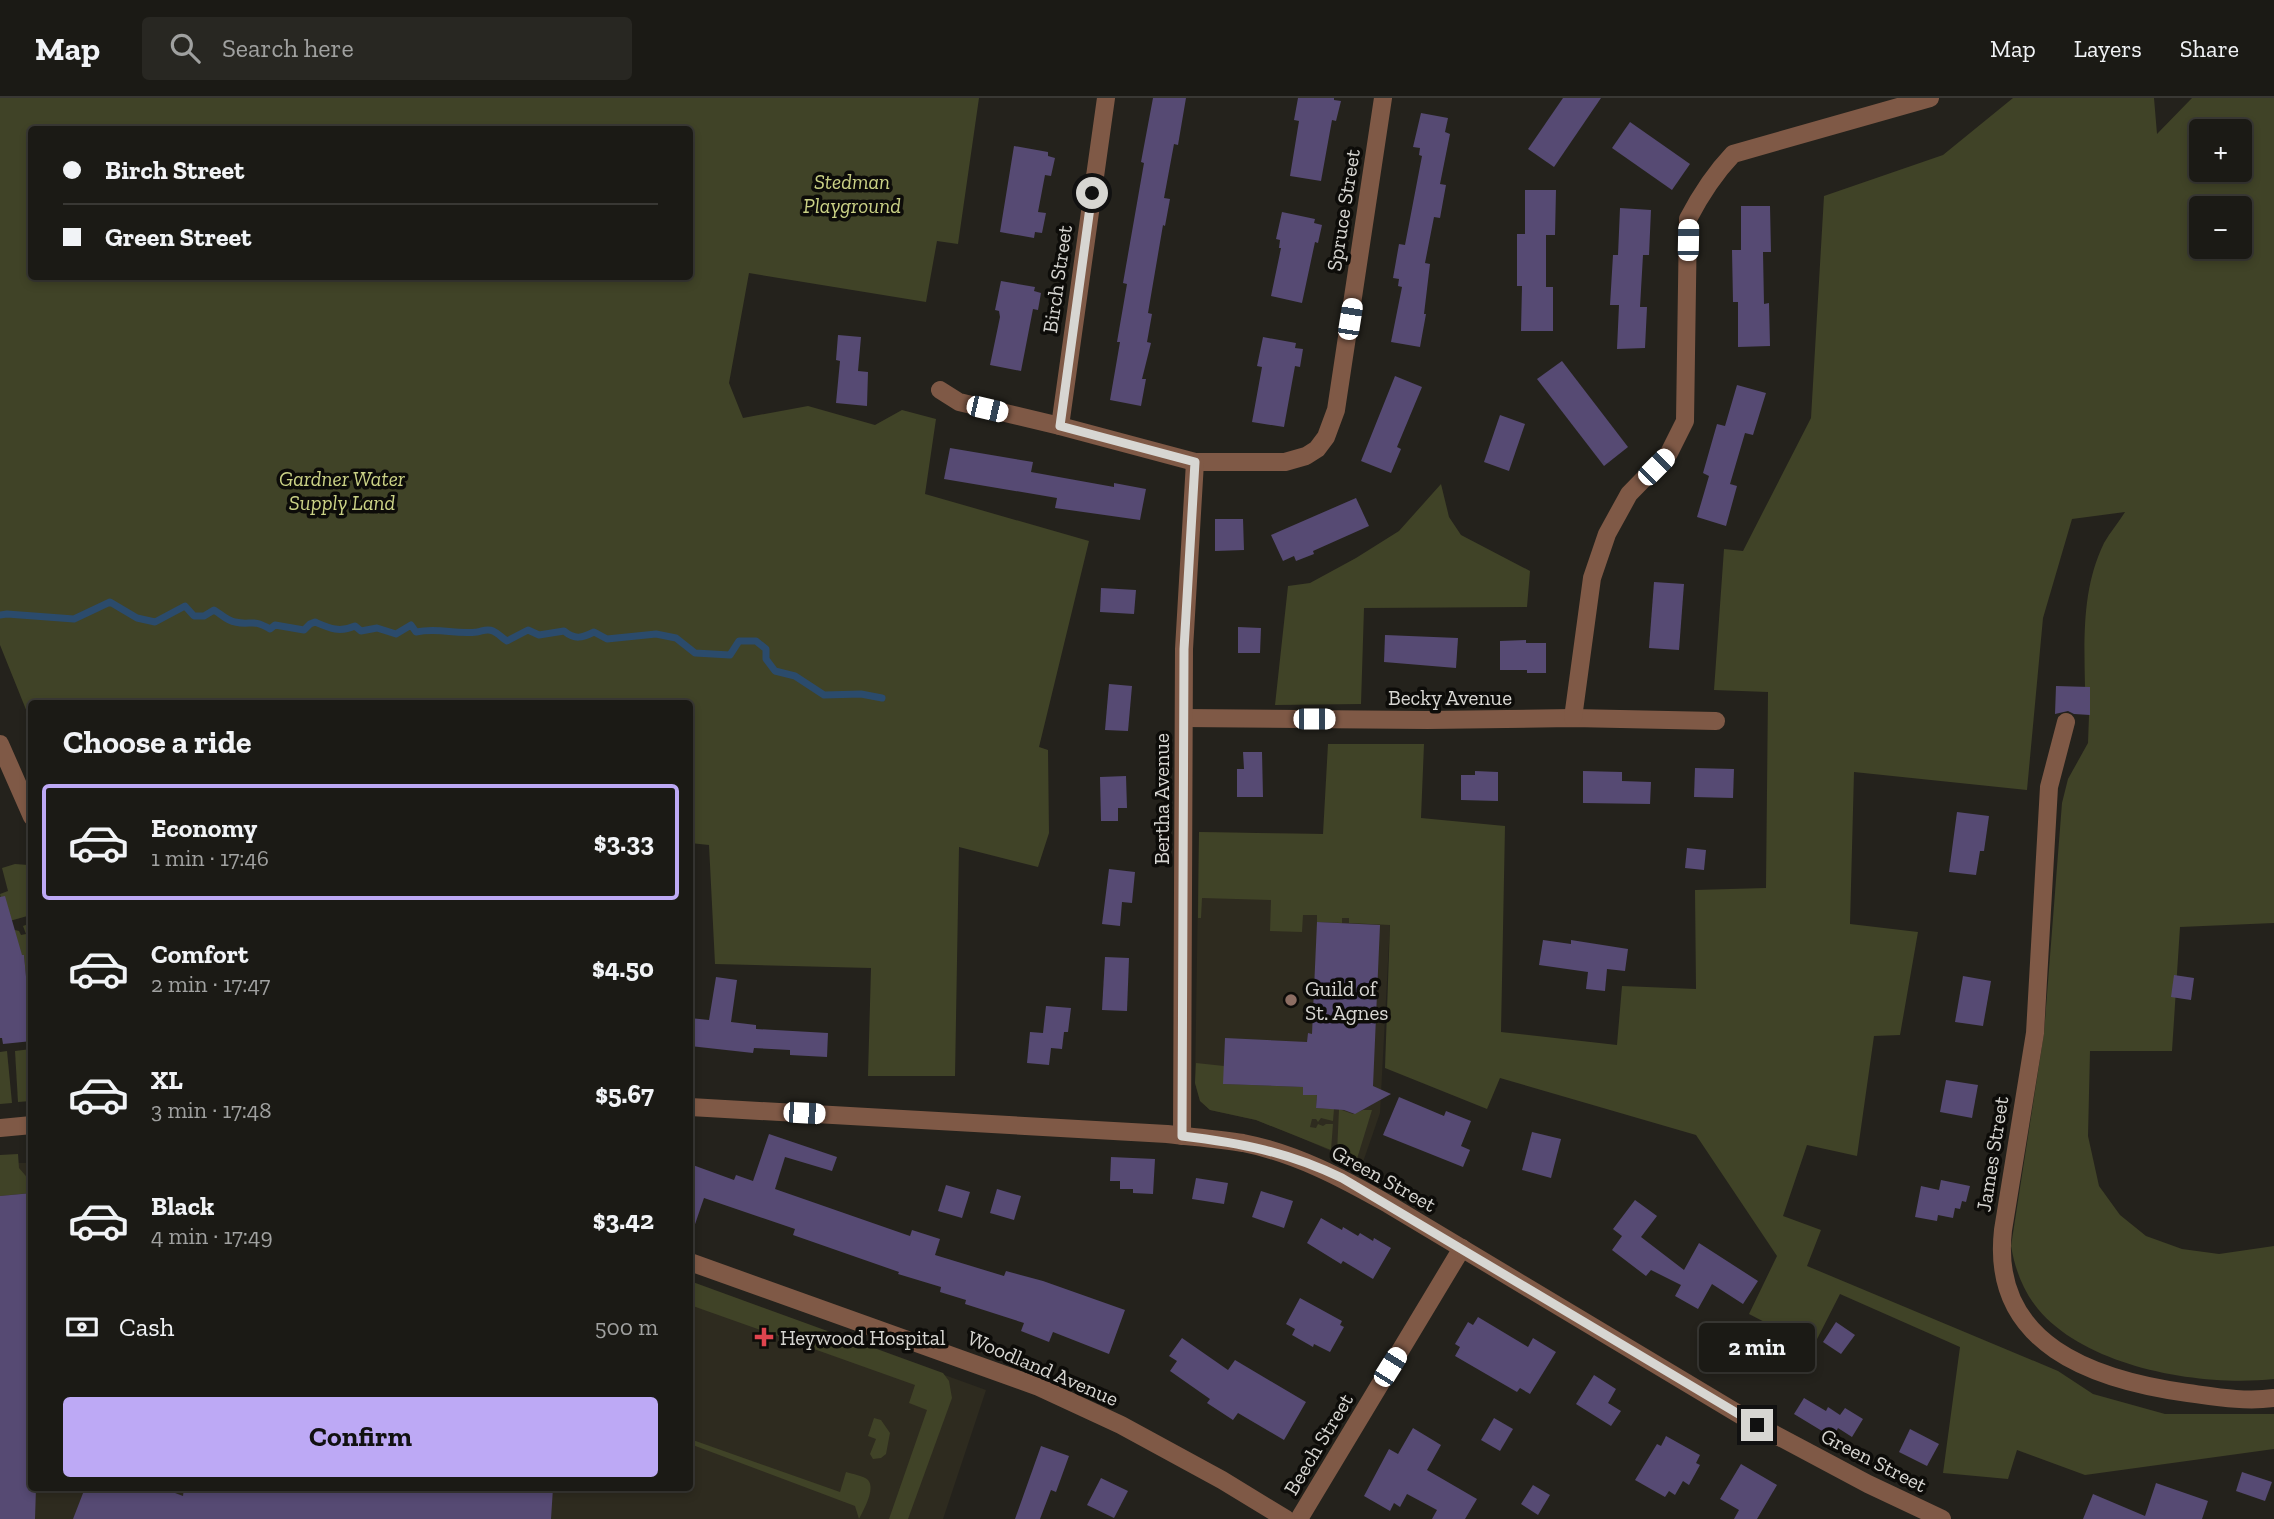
<!DOCTYPE html>
<meta charset="utf-8">
<style>
body{margin:0;font-family:"Zilla Slab",serif;background:#282722;color:#f1f3f6;height:100vh;display:flex;flex-direction:column;font-size:26px;white-space:nowrap}
*{box-sizing:border-box;margin:0}
p{font-size:23px;color:#a0a1a0}
.icon{flex:none;width:38px;height:38px;fill:none;stroke:currentColor;stroke-width:2;stroke-linecap:round;stroke-linejoin:round}
.map{position:relative;flex:1;overflow:hidden}
.sheet{position:absolute;left:28px;top:602px;width:665px;height:791px;display:flex;flex-direction:column;background:#1b1a15;border-radius:7px;box-shadow:0 4px 10px #0003,0 0 0 2px #393834}
.sheet>*{flex:none}
.banner{position:absolute;left:28px;top:28px;width:665px;height:154px;border-radius:7px;box-shadow:0 4px 10px #0003,0 0 0 2px #393834;display:grid;align-content:center;height:154px;padding:0 35px;background:#1b1a15}
.controls{position:absolute;left:2189px;top:21px;display:grid;gap:14px}
.controls a{display:grid;place-items:center;width:63px;height:63px;border-radius:7px;background:#1b1a15;box-shadow:0 4px 10px #0003,0 0 0 2px #393834;font-size:35px}
.end{position:absolute;width:32px;height:32px;margin:-16px;border:9px solid #d7d6d2;background:#111;box-shadow:0 0 0 4px #111}
.from{border-radius:50%}
.bubble{position:absolute;height:49px;border-radius:7px;background:#1b1a15;box-shadow:0 4px 10px #0003,0 0 0 2px #393834;font-size:23px;font-weight:700;line-height:49px;text-align:center}
.car{position:absolute;width:21px;height:42px;margin:-21px -10px;border-radius:9px;box-shadow:0 0 5px 2px #0007;background:linear-gradient(#fff 24%,#345 0 40%,#fff 0 76%,#345 0 86%,#fff 0)}
.banner b{display:flex;align-items:center;gap:24px;height:66px;font-size:26px}
.banner b+b{border-top:2px solid #393834}
.banner i{width:18px;height:18px;background:#f1f3f6}
ul{padding:0;list-style:none}
li{display:flex;align-items:center;gap:21px;height:116px;margin:0 14px 10px;padding:0 21px;border:4px solid transparent;border-radius:7px}
li div{flex:1}
li b{display:block;font-size:26px}
li em{font-style:normal;font-weight:700}
li.selected{border-color:#bda9f5}
li>.icon{width:63px;height:63px;stroke-width:1.5}
h2{padding:0 35px;font-size:32px;line-height:84px}
.pay{display:flex;align-items:center;gap:18px;height:77px;padding:0 35px;font-size:26px}
.pay p{margin-inline-start:auto}
.button{display:flex;gap:14px;margin-top:auto;padding:14px 35px}
.button a{flex:1;height:80px;border-radius:7px;background:#bda9f5;color:#111;font-size:28px;font-weight:700;line-height:80px;text-align:center}
header{display:flex;align-items:center;gap:42px;box-sizing:border-box;height:98px;padding:0 35px;background:#1b1a15;border-bottom:2px solid #393834}
header strong{font-size:33px}
nav{display:flex;gap:38px;margin-inline-start:auto;font-size:24px}
.search{width:490px;height:63px;background:#282722;display:flex;align-items:center;gap:18px;box-sizing:border-box;padding:0 24px;border-radius:7px;color:#a0a1a0;font-size:26px}
.map>svg:first-child{display:block}
</style>
<header>
<strong>Map</strong>
<div class="search"><svg class="icon" aria-label="search" viewBox="0 0 24 24"><circle cx="10" cy="10" r="6"/><path d="M15 15l6 6"/></svg>Search here</div>
<nav><a>Map</a><a>Layers</a><a>Share</a></nav>
</header>
<div class="map">
<svg width="2274" height="1421" viewBox="0 0 2274 1421">
<rect width="100%" height="100%" fill="#24221c"/>
<g fill="#2e2b1f">
<polygon points="1199,734 1391,737 1390,826 1380,1015 1362,1067 1295,1037 1256,1022 1210,1012 1200,1003 1195,985"/>
<polygon points="0,1065 31,1065 32,1390 690,1390 690,1185 986,1292 943,1421 0,1421"/>
</g>
<g fill="#404327" fill-rule="evenodd">
<path d="M 0,0 L 979,0 L 958,146 L 937,143 L 926,204 L 749,175 L 729,285 L 743,320 L 808,308 L 875,327 L 902,312 L 936,321 L 925,396 L 1089,443 L 1039,649 L 1048,652 L 1049,735 L 1038,769 L 959,749 L 955,978 L 868,978 L 871,870 L 715,866 L 709,747 L 690,745 L 690,606 L 32,606 L 31,624 L 0,547 ZM 32,32 L 690,32 L 690,178 L 32,178 Z"/>
<path d="M 2013,0 L 2154,0 L 2157,36 L 2192,0 L 2274,0 L 2274,825 L 2180,829 L 2172,953 L 2090,953 L 2088,1038 L 2099,1088 L 2120,1117 L 2146,1138 L 2182,1151 L 2219,1156 L 2274,1148 L 2274,1281 C 2202,1289 2087,1270 2038,1211 C 2023,1193 2015,1171 2011,1148 L 2044,935 L 2062,705 L 2068,681 L 2088,645 L 2090,590 L 2085,589 C 2084,540 2082,490 2104,445 C 2110,434 2119,424 2125,414 L 2072,421 L 2043,520 L 2027,692 L 1854,674 L 1850,826 L 1918,834 L 1900,937 L 1874,938 L 1857,1058 L 1807,1047 L 1783,1118 L 1821,1132 L 1807,1168 L 2058,1273 L 2093,1296 L 2165,1316 L 2274,1316 L 2274,1351 L 2085,1377 L 2017,1352 L 2008,1381 L 1943,1375 L 1960,1249 L 1840,1196 L 1813,1249 L 1749,1216 L 1777,1158 L 1696,1037 L 1500,980 L 1487,1011 L 1385,970 L 1390,827 L 1349,825 L 1349,820 L 1342,820 L 1342,825 L 1317,824 L 1317,817 L 1303,817 L 1302,834 L 1270,833 L 1271,802 L 1202,800 L 1201,820 L 1198,820 L 1199,734 L 1323,736 L 1328,646 L 1424,646 L 1421,720 L 1505,728 L 1501,934 L 1617,947 L 1622,888 L 1696,891 L 1695,792 L 1766,790 L 1768,594 L 1714,592 L 1724,451 L 1743,453 L 1811,320 L 1824,98 L 1943,57 ZM 2202,33 L 2240,33 L 2240,72 L 2202,72 ZM 2202,110 L 2240,110 L 2240,149 L 2202,149 Z"/>
<polygon points="1441,386 1449,419 1461,437 1530,473 1527,509 1364,510 1361,606 1275,607 1288,488 1310,485 1356,460 1399,433"/>
<polygon points="15,766 28,767 31,777 31,817 6,824 0,796 8,793 2,770"/>
<polygon points="31,825 31,888 27,889 24,857 7,859 15,832 19,833 21,837 26,836 23,828"/>
<polygon points="31,951 31,1003 18,1004 15,953"/>
<polygon points="7,953 12,1005 0,1006 0,954"/>
<polygon points="1196,965 1224,968 1224,986 1303,989 1303,997 1317,997 1316,1010 1334,1011 1333,1023 1321,1020 1318,1024 1316,1021 1312,1021 1310,1029 1316,1030 1318,1026 1323,1028 1326,1026 1333,1026 1331,1052 1256,1022 1210,1012 1200,1003 1195,985"/>
<polygon points="1339,1011 1353,1016 1363,1012 1372,1012 1356,1064 1337,1055"/>
<polygon points="18,1056 19,1070 31,1084 31,1095 0,1098 0,1057"/>
<polygon points="690,1183 943,1275 949,1283 952,1300 908,1421 889,1421 927,1312 909,1305 915,1287 690,1207"/>
<polygon points="874,1320 881,1322 890,1335 886,1356 881,1360 873,1361 870,1356 876,1341 868,1338"/>
<path d="M 690,1341 L 840,1394 L 846,1374 C 852,1376 864,1378 868,1382 C 876,1391 863,1413 859,1421 L 855,1408 L 690,1346 Z"/>
</g>
<g fill="none" stroke-linecap="round" stroke-linejoin="round">
<path stroke="#2b4b6c" stroke-width="7" d="M 0,517 L 7,516 L 74,521 L 110,504 L 137,520 L 155,524 L 185,508 L 194,518 L 204,518 L 214,512 C 221,516 227,523 235,524 C 252,528 251,520 270,531 L 275,527 L 304,532 L 310,526 L 315,524 C 329,530 339,535 355,528 L 361,533 L 377,530 L 396,536 L 411,527 L 416,534 C 440,529 454,537 477,534 C 483,533 487,530 493,533 C 498,535 502,540 507,543 L 528,532 L 539,537 L 564,533 C 575,542 582,540 594,534 L 607,541 L 656,536 L 676,540 L 695,555 L 730,557 L 739,543 L 756,543 L 766,551 L 766,561 L 775,573 L 795,578 L 824,597 L 861,596 L 882,600"/>
</g>
<g fill="#564a73">
<polygon points="1153,0 1186,0 1178,47 1174,46 1164,100 1170,101 1165,128 1163,127 1148,215 1152,216 1147,244 1151,245 1142,281 1146,281 1141,308 1110,302 1120,244 1117,244 1127,186 1123,185 1144,65 1141,64"/>
<polygon points="1298,0 1334,0 1334,2 1341,3 1336,23 1332,22 1321,83 1290,78 1298,29 1299,23 1294,22"/>
<polygon points="1563,0 1601,0 1554,69 1528,51"/>
<polygon points="1421,15 1448,20 1445,34 1450,36 1440,86 1446,87 1440,120 1434,119 1425,165 1430,166 1424,216 1426,216 1420,249 1391,244 1402,189 1398,188 1399,181 1393,180 1399,146 1405,147 1422,58 1419,57 1420,50 1413,49"/>
<polygon points="1630,24 1690,66 1672,92 1612,50"/>
<polygon points="1014,48 1048,54 1048,58 1055,60 1051,78 1045,77 1038,114 1046,115 1042,135 1035,134 1034,140 1000,134"/>
<polygon points="1525,92 1556,92 1555,137 1546,137 1546,189 1553,189 1553,233 1521,233 1522,188 1517,188 1517,136 1525,136"/>
<polygon points="1741,108 1770,108 1771,154 1763,154 1764,206 1769,205 1770,248 1738,249 1738,204 1733,204 1732,152 1741,152"/>
<polygon points="1620,110 1651,112 1649,157 1643,157 1640,209 1647,209 1645,250 1617,251 1619,207 1610,207 1613,157 1618,157"/>
<polygon points="1282,114 1315,121 1314,125 1322,127 1318,145 1315,144 1302,205 1271,198 1281,150 1279,150 1280,142 1276,141"/>
<polygon points="1001,183 1035,189 1034,193 1041,195 1038,212 1033,211 1021,273 990,267 1000,219 999,213 995,212"/>
<polygon points="838,237 861,239 858,273 868,274 867,308 836,305 840,263 836,262"/>
<polygon points="1263,239 1296,245 1295,250 1303,251 1300,269 1295,268 1284,329 1252,324 1262,269 1257,268"/>
<polygon points="1562,263 1628,349 1604,368 1537,281"/>
<polygon points="1395,278 1422,289 1397,349 1401,351 1391,375 1361,363"/>
<polygon points="1737,287 1766,295 1753,337 1745,335 1730,386 1737,388 1726,428 1697,419 1709,378 1703,375 1717,326 1725,328"/>
<polygon points="1500,317 1525,326 1509,373 1484,364"/>
<polygon points="950,350 1033,364 1031,374 1114,389 1114,385 1146,391 1140,422 1055,410 1057,400 944,381"/>
<polygon points="1356,400 1369,428 1313,453 1314,456 1296,463 1294,458 1283,463 1271,437"/>
<polygon points="1215,421 1243,421 1244,452 1215,453"/>
<polygon points="1654,484 1684,486 1679,552 1649,550"/>
<polygon points="1101,490 1136,492 1134,516 1100,514"/>
<polygon points="1238,529 1261,530 1260,555 1238,555"/>
<polygon points="1385,537 1458,540 1456,570 1384,564"/>
<polygon points="1526,542 1526,545 1546,545 1546,575 1527,575 1527,572 1500,572 1500,543"/>
<polygon points="1109,586 1132,588 1128,633 1105,632"/>
<polygon points="2056,588 2090,589 2090,617 2074,616 2068,613 2055,616"/>
<polygon points="1243,654 1262,654 1263,699 1237,699 1237,671 1244,671"/>
<polygon points="1695,670 1734,671 1733,700 1694,699"/>
<polygon points="1475,673 1498,674 1498,703 1461,702 1461,677 1475,677"/>
<polygon points="1583,673 1622,674 1622,683 1651,684 1650,706 1583,705"/>
<polygon points="1126,678 1127,710 1118,710 1118,723 1101,723 1100,679"/>
<polygon points="1957,714 1989,718 1984,753 1980,753 1976,777 1949,774"/>
<polygon points="1687,750 1706,752 1704,772 1685,770"/>
<polygon points="1109,771 1135,774 1132,805 1122,804 1120,828 1102,826"/>
<polygon points="5,798 22,857 24,857 32,943 3,946 2,940 0,940 0,799"/>
<polygon points="1317,824 1380,827 1373,988 1391,996 1355,1016 1344,1012 1316,1010 1317,997 1303,997 1303,989 1223,986 1225,940 1307,944 1308,935 1312,936"/>
<polygon points="1543,842 1571,846 1571,842 1628,851 1625,873 1607,871 1605,893 1586,891 1588,874 1539,867"/>
<polygon points="1105,859 1129,860 1127,913 1102,912"/>
<polygon points="2174,877 2194,880 2191,902 2171,899"/>
<polygon points="1963,878 1991,883 1983,928 1955,924"/>
<polygon points="716,879 737,882 731,924 756,927 756,931 828,935 827,959 790,957 790,952 754,950 753,955 690,948 690,920 709,922"/>
<polygon points="1046,908 1071,910 1068,934 1064,934 1062,951 1051,950 1049,967 1027,965 1030,934 1043,935"/>
<polygon points="1946,982 1978,987 1972,1020 1940,1014"/>
<polygon points="1399,999 1444,1018 1446,1013 1471,1023 1461,1048 1470,1052 1463,1069 1383,1037"/>
<polygon points="1532,1034 1561,1041 1551,1080 1522,1072"/>
<polygon points="769,1036 837,1059 832,1073 785,1059 775,1091 910,1138 912,1132 940,1141 935,1157 1004,1178 1006,1173 1043,1183 1125,1212 1109,1256 1053,1234 1049,1244 1021,1233 1024,1225 965,1206 966,1202 940,1194 941,1189 898,1176 899,1174 793,1137 795,1131 704,1100 692,1135 690,1134 690,1066 734,1082 736,1077 753,1083"/>
<polygon points="1111,1059 1155,1061 1153,1096 1133,1095 1133,1091 1120,1091 1120,1083 1110,1083"/>
<polygon points="1196,1080 1228,1085 1224,1106 1192,1101"/>
<polygon points="1941,1082 1970,1088 1966,1104 1962,1103 1960,1111 1955,1110 1953,1120 1938,1117 1937,1123 1915,1119 1921,1088 1939,1092"/>
<polygon points="946,1087 970,1094 962,1120 938,1113"/>
<polygon points="997,1091 1021,1098 1014,1122 990,1115"/>
<polygon points="1261,1093 1293,1103 1284,1130 1252,1119"/>
<polygon points="32,1095 32,1390 36,1390 35,1421 0,1421 0,1098"/>
<polygon points="1635,1102 1657,1118 1641,1139 1684,1172 1699,1145 1758,1183 1743,1206 1712,1186 1698,1211 1675,1198 1681,1187 1651,1172 1646,1178 1612,1152 1622,1138 1613,1131"/>
<polygon points="1321,1120 1342,1132 1343,1129 1358,1138 1360,1135 1373,1143 1374,1140 1391,1150 1373,1181 1343,1163 1341,1166 1307,1145"/>
<polygon points="1300,1200 1342,1223 1340,1227 1344,1229 1330,1254 1314,1246 1313,1249 1292,1237 1295,1231 1286,1226"/>
<polygon points="1478,1219 1528,1249 1533,1240 1556,1254 1530,1296 1520,1290 1517,1294 1455,1258 1460,1249 1455,1246 1468,1224 1473,1227"/>
<polygon points="1836,1224 1855,1237 1841,1256 1823,1244"/>
<polygon points="1758,1225 1784,1242 1767,1268 1741,1252"/>
<polygon points="1182,1240 1228,1272 1235,1262 1306,1304 1284,1342 1238,1315 1233,1322 1207,1305 1210,1301 1170,1273 1177,1263 1169,1258"/>
<polygon points="1594,1277 1616,1291 1608,1305 1621,1313 1611,1328 1576,1306"/>
<polygon points="1804,1300 1826,1313 1828,1309 1840,1317 1845,1310 1863,1321 1852,1339 1838,1330 1835,1336 1830,1333 1827,1336 1794,1316"/>
<polygon points="1494,1320 1513,1331 1500,1353 1481,1342"/>
<polygon points="1413,1330 1441,1347 1427,1372 1477,1401 1465,1421 1432,1421 1437,1412 1407,1396 1400,1409 1394,1405 1390,1413 1364,1398 1389,1351 1398,1356"/>
<polygon points="1910,1331 1939,1346 1927,1368 1899,1354"/>
<polygon points="1666,1338 1700,1357 1696,1365 1700,1367 1689,1387 1683,1383 1675,1397 1669,1393 1665,1399 1635,1382 1657,1346 1661,1348"/>
<polygon points="1041,1348 1069,1358 1056,1394 1051,1392 1040,1421 1015,1421"/>
<polygon points="1741,1366 1777,1387 1757,1421 1734,1421 1739,1412 1720,1401"/>
<polygon points="2242,1374 2272,1384 2265,1403 2236,1393"/>
<polygon points="1101,1380 1128,1393 1114,1420 1087,1407"/>
<polygon points="2156,1385 2208,1403 2202,1421 2083,1421 2093,1396 2145,1418"/>
<polygon points="1533,1387 1550,1397 1538,1417 1521,1406"/>
<polygon points="85,1390 162,1390 183,1398 184,1390 553,1390 551,1421 73,1421"/>
</g>
<g fill="none" stroke-linecap="round" stroke-linejoin="round">
<g stroke="#7f5946" stroke-width="18">
<polyline points="940,292 959,304 1060,328 1195,364 1285,364 1306,358 1317,351 1326,339 1336,312 1383,0"/>
<polyline points="1060,328 1106,0"/>
<polyline points="1184,620 1428,622 1573,620 1716,623"/>
<path d="M 1573,620 L 1592,480 L 1607,436 L 1629,396 L 1669,355 L 1685,323 L 1688,121 C 1701,96 1714,76 1733,56 L 1930,0"/>
<path d="M 2066,624 L 2049,689 L 2035,935 L 2003,1132 C 1990,1247 2094,1282 2188,1295 C 2217,1299 2245,1304 2274,1300"/>
<polyline points="1182,1038 1184,551 1195,364"/>
<polyline points="1299,1421 1462,1150"/>
</g>
<g stroke="#7f5946" stroke-width="18">
<polyline points="0,646 32,719"/>
<path d="M 690,1009 L 1167,1036 C 1192,1039 1218,1041 1243,1045 C 1295,1055 1342,1080 1388,1106 L 1757,1327 L 1868,1386 L 1942,1421"/>
<polyline points="0,1030 32,1027"/>
<polyline points="690,1164 1039,1289 1121,1327 1222,1382 1286,1421"/>
</g>
</g>
<g fill="none" stroke-linecap="round" stroke-linejoin="round">
<path stroke="#d7d6d2" stroke-width="9" d="M 1092,95 L 1060,328 L 1195,364 L 1184,551 L 1182,1038 C 1241,1045 1288,1054 1342,1080 L 1757,1327"/>
</g>
<circle fill="#8d6e63" stroke="#0d0c09" stroke-width="2.5" cx="1291" cy="902" r="7"/>
<path fill="#e0444e" stroke="#0d0c09" stroke-width="2.5" d="M760.5 1228.5h7v7h7v7h-7v7h-7v-7h-7v-7h7z"/>
<g text-anchor="middle" dominant-baseline="central" stroke-width="7" stroke-linejoin="round" paint-order="stroke">
<g font-size="21" font-style="italic" fill="#cbd286" stroke="#0d0c09">
<text x="852" y="83">Stedman<tspan x="852" dy="24">Playground</tspan></text>
<text x="342" y="380">Gardner Water<tspan x="342" dy="24">Supply Land</tspan></text>
</g>
<g font-size="21" fill="#d7d6d2" stroke="#0d0c09">
<text transform="translate(1343 112) rotate(-81)">Spruce Street</text>
<text transform="translate(1057 181) rotate(-82)">Birch Street</text>
<text x="1450" y="599">Becky Avenue</text>
<text transform="translate(1161 701) rotate(-90)">Bertha Avenue</text>
<text transform="translate(1992 1056) rotate(-81)">James Street</text>
<text transform="translate(1384 1080) rotate(29)">Green Street</text>
<text transform="translate(1043 1270) rotate(23)">Woodland Avenue</text>
<text transform="translate(1318 1346) rotate(-59)">Beech Street</text>
<text transform="translate(1874 1362) rotate(27)">Green Street</text>
</g>
<g font-size="21" fill="#d7d6d2" stroke="#0d0c09" text-anchor="start">
<text x="1305" y="890">Guild of<tspan x="1305" dy="24">St. Agnes</tspan></text>
<text x="780" y="1239">Heywood Hospital</text>
</g>
</g>
</svg>
<div class="controls">
<a>+</a>
<a>−</a>
</div>
<i class="end from" style="left:1092px;top:95px"></i>
<i class="end" style="left:1757px;top:1327px"></i>
<div class="bubble" style="left:1699px;top:1225px;width:116px">2 min</div>
<i class="car" style="left:1688px;top:142px;rotate:1deg"></i>
<i class="car" style="left:1350px;top:221px;rotate:9deg"></i>
<i class="car" style="left:987px;top:311px;rotate:103deg"></i>
<i class="car" style="left:1656px;top:369px;rotate:45deg"></i>
<i class="car" style="left:1314px;top:621px;rotate:90deg"></i>
<i class="car" style="left:804px;top:1015px;rotate:93deg"></i>
<i class="car" style="left:1390px;top:1269px;rotate:32deg"></i>
<div class="banner">
<b><i class="from"></i>Birch Street</b>
<b><i></i>Green Street</b>
</div>
<section class="sheet">
<h2>Choose a ride</h2>
<ul>
<li class="selected"><svg class="icon" aria-label="car" viewBox="0 0 24 24"><path d="M5 17H2v-5l4-1 3-4h7l3 4 3 1v5h-3M9 17h6M6 11h13"/><circle cx="7" cy="17" r="2"/><circle cx="17" cy="17" r="2"/></svg><div><b>Economy</b><p>1 min · 17:46</p></div><em>$3.33</em></li>
<li><svg class="icon" aria-label="car" viewBox="0 0 24 24"><path d="M5 17H2v-5l4-1 3-4h7l3 4 3 1v5h-3M9 17h6M6 11h13"/><circle cx="7" cy="17" r="2"/><circle cx="17" cy="17" r="2"/></svg><div><b>Comfort</b><p>2 min · 17:47</p></div><em>$4.50</em></li>
<li><svg class="icon" aria-label="car" viewBox="0 0 24 24"><path d="M5 17H2v-5l4-1 3-4h7l3 4 3 1v5h-3M9 17h6M6 11h13"/><circle cx="7" cy="17" r="2"/><circle cx="17" cy="17" r="2"/></svg><div><b>XL</b><p>3 min · 17:48</p></div><em>$5.67</em></li>
<li><svg class="icon" aria-label="car" viewBox="0 0 24 24"><path d="M5 17H2v-5l4-1 3-4h7l3 4 3 1v5h-3M9 17h6M6 11h13"/><circle cx="7" cy="17" r="2"/><circle cx="17" cy="17" r="2"/></svg><div><b>Black</b><p>4 min · 17:49</p></div><em>$3.42</em></li>
</ul>
<div class="pay"><svg class="icon" aria-label="cash" viewBox="0 0 24 24"><path d="M3 7h18v10H3z"/><circle cx="12" cy="12" r="2"/></svg>Cash<p>500 m</p></div>
<div class="button"><a>Confirm</a></div>
</section>
</div>
